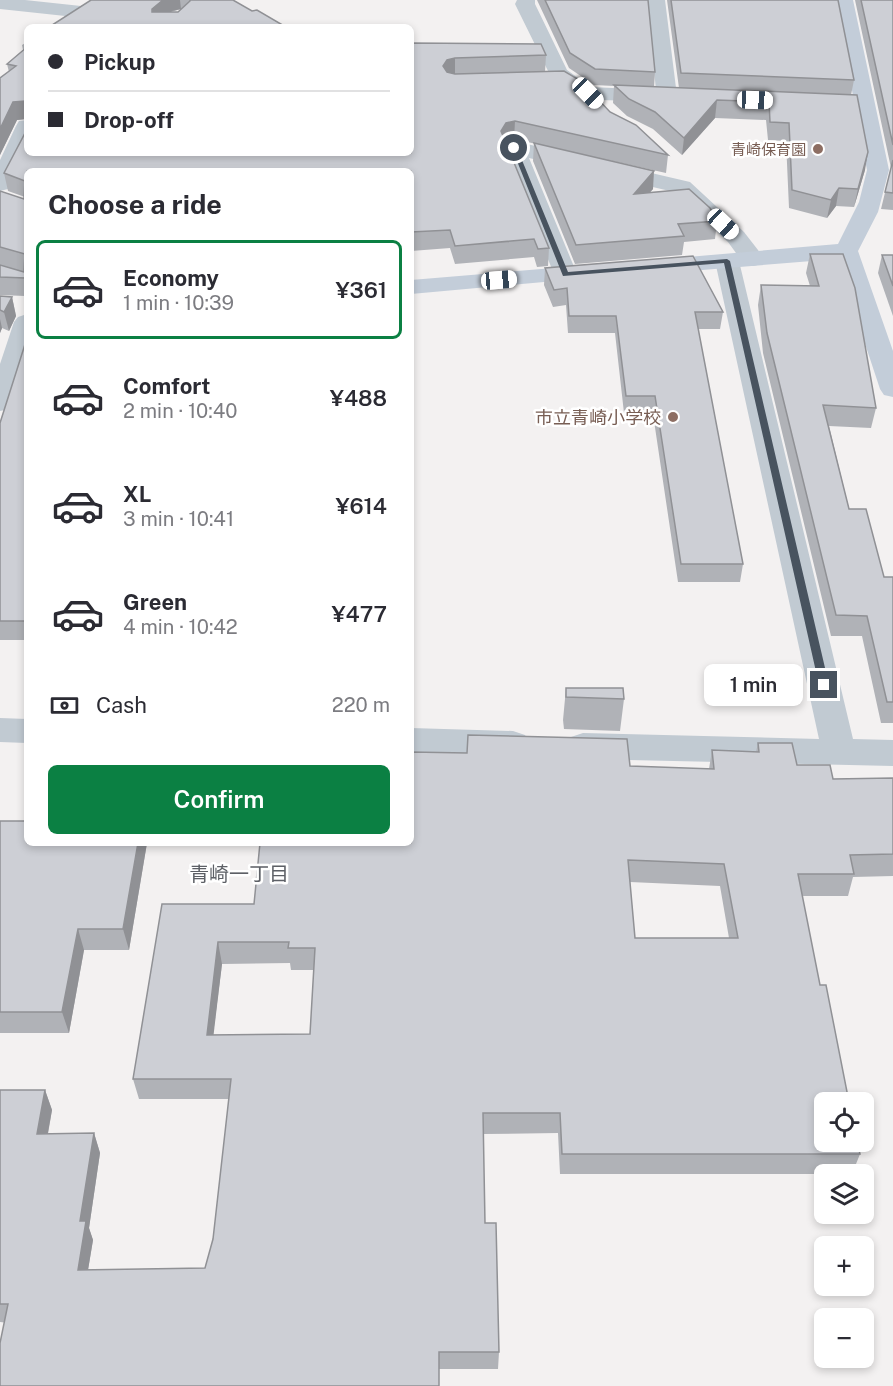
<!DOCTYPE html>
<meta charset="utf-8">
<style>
body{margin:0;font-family:"Public Sans","Noto Sans JP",sans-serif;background:#f7f7f7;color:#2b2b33;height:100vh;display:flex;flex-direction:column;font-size:22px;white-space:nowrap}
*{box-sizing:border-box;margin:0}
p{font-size:20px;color:#7c7c81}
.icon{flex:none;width:33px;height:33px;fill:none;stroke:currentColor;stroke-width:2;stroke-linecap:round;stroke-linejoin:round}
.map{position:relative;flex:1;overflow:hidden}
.details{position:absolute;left:24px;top:168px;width:390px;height:678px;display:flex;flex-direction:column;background:#fff;border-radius:9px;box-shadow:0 3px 9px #0003}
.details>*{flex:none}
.banner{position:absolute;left:24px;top:24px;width:390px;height:132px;border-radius:9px;box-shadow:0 3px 9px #0003;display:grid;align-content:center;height:132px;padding:0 24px;background:#fff}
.buttons{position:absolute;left:814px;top:1092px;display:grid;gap:12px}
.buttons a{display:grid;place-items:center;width:60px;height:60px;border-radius:9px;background:#fff;box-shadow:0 3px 9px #0003;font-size:30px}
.end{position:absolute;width:27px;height:27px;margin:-14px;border:8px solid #48535f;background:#fff;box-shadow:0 0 0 3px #fff}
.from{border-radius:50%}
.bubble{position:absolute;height:42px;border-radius:9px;background:#fff;box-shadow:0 3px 9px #0003;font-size:20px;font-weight:600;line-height:42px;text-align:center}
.car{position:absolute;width:18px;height:36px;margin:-18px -9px;border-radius:8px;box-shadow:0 0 4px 2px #0007;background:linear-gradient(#fff 24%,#345 0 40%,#fff 0 76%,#345 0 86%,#fff 0)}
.banner b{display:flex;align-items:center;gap:21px;height:57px;font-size:22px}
.banner b+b{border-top:2px solid #e1e1e2}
.banner i{width:15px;height:15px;background:#2b2b33}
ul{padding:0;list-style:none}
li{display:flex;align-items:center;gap:18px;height:99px;margin:0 12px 9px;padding:0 12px;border:3px solid transparent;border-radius:9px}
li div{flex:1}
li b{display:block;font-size:22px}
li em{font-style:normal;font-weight:600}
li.active{border-color:#0b8043}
li>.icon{width:54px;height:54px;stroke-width:1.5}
h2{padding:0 24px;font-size:27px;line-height:72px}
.pay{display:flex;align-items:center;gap:15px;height:66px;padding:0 24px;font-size:22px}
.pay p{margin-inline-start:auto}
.cta{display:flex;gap:12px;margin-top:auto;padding:12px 24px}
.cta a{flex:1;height:69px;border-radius:9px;background:#0b8043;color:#fff;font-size:24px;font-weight:600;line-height:69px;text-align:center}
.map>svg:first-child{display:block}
</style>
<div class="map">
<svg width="893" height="1386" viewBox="0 0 893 1386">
<rect width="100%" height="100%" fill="#f3f1f1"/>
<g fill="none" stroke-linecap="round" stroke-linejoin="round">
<g fill="#c1cad2" fill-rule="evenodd">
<polygon points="0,0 25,0 81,6 94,0 118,0 116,4 84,18 0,9"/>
<polygon points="517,0 535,0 535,4 567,70 591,87 656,90 647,0 665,0 677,96 674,100 667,102 601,100 592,103 585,101 551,77 515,4"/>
<polygon points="27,120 27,150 11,184 8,189 0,191 0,160 16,126 19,121"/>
<polygon points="514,141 690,182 744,232 765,259 762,264 753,266 744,264 728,242 674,192 529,158 577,274 574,279 565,281 556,279 503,148 506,143"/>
<polygon points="236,153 258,153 259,164 251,171 221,171 224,166 237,161"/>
<polygon points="727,254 736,256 739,261 853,739 893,740 893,766 583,759 571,755 566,746 571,737 583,733 819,739 715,261 718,256"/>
<polygon points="27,314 27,361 14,403 10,409 0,411 0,364 14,322 18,317"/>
<polygon points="0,718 27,719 27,743 0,742"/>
<polygon points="411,728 513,731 525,735 530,744 525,753 513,757 411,754"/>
</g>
<g fill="#c3cdd9" fill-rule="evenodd">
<polygon points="835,0 853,0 889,170 878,212 858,251 893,351 893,397 884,395 880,389 837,259 653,274 644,272 641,267 644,262 653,260 838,244 859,202 867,170"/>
<polygon points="590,265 599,267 602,272 599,277 411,294 411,280"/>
</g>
</g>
<g fill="#b0b2b7" fill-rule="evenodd">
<path d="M 91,0 L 233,0 L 252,11 L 282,25 L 49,27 ZM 181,9 L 178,12 L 171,12 Z"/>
<polygon points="537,0 648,0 655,72 654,87 679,88 667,0 838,0 854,80 851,95 865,170 854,207 836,206 827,218 789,208 786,141 768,140 766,120 715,118 682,155 653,129 627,116 613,103 614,86 594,85 569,68"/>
<polygon points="855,0 893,0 893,210 881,209 891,168"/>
<polygon points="27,42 27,153 234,153 234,155 251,155 411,43 546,55 545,72 610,112 668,155 666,173 514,139 505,141 549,248 548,266 537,267 534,257 455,264 450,248 411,251 411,171 27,171 27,329 25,320 25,296 0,295 0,265 24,272 0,265 0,191 24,199 25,197 8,191 4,173 25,133 25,119 17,120 0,155 0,78 9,72 7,64 23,50 22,45"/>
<polygon points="534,143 653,189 649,193 717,221 715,239 684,242 682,255 575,264 533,161"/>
<polygon points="810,254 876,408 871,428 829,426 849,509 884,577 893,577 893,723 881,723 862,636 831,636 763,353 758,305 761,285 810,286 806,273"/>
<polygon points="882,255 893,255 893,316 878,273"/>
<polygon points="545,268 723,312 720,329 698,329 743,564 740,582 678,582 653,414 624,413 615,333 568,333 566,305 553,307 544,285"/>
<polygon points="0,296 12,297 16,316 9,331 2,328 0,333"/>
<polygon points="27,338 27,640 0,640 0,423"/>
<polygon points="566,688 624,699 620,731 564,729 563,720"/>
<path d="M 758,743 L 797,765 L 833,779 L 893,778 L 893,876 L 853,877 L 848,896 L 802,896 L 820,985 L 860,1154 L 852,1174 L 560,1174 L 558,1133 L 483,1134 L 485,1223 L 499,1352 L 498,1369 L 439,1369 L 0,1322 L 0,1090 L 45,1090 L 52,1110 L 48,1134 L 94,1133 L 100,1153 L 89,1228 L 93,1240 L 88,1270 L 205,1268 L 213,1239 L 229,1099 L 139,1099 L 133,1079 L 162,904 L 254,904 L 411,843 L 630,766 L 709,769 L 712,750 L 756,752 ZM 630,882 L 720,886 L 729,938 L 635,938 ZM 290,963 L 291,970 L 314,970 L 310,1034 L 213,1035 L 222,964 Z"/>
<polygon points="0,821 27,843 147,843 129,950 84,950 69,1033 0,1033"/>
</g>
<g fill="#909195">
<polygon points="163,0 180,0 181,9 172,11 155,25 152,9"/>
<polygon points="455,58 455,75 447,77 443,66 447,60"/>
<polygon points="717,100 715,118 682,155 684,138"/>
<polygon points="25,101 27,119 17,120 0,155 0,129 13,102"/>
<polygon points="515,121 514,139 505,141 501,131 506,123"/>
<polygon points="868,152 865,170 854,207 858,189"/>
<polygon points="217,153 234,153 235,160 223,164"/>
<polygon points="654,171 653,189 632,213 634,194"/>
<polygon points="839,188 836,206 827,218 831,200"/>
<polygon points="12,297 16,316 9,331 4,312"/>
<polygon points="0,319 2,328 0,333"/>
<polygon points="138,843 147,843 129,950 123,929"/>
<polygon points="78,929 84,950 69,1033 62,1012"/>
<polygon points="218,942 222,964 211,1056 207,1035"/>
<polygon points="45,1090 52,1110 44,1154 37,1134"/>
<polygon points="94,1133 100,1153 89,1228 93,1240 85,1288 78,1270 80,1221"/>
</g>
<g fill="#cdcfd5" stroke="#909195" stroke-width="1.5" fill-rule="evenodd">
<polygon points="91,0 163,0 152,9 152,12 178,12 190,1 190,0 233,0 252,11 257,10 286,27 49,27"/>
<polygon points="545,0 648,0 655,72 595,69 570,53"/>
<polygon points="671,0 838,0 854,80 681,73"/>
<polygon points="861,0 893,0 893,145"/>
<polygon points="411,43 541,44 546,55 455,58 447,60 443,66 447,72 455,74 564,71 581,81 610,112 636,125 668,155 515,121 506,123 501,131 549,248 538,249 534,239 455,246 450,230 411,232 411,171 27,171 27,321 25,320 25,278 0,277 0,265 24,272 25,254 0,247 0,191 24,199 25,181 4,173 25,133 25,101 13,102 0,129 0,78 16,66 7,64 27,47 27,153 217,153 219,155 251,155 253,153 411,153"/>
<polygon points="614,85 857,95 868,152 858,189 839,188 831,200 792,190 789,123 770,122 769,102 717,100 684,138 655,112 629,99"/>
<polygon points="534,143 654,171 634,194 689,189 710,208 717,221 678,224 684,236 576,245"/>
<polygon points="893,160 893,193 885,192"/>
<polygon points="810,254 843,254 855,288 876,408 823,405 849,509 866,509 884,577 893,577 893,702 887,702 867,616 836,615 767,333 761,285 819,286"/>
<polygon points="882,255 893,255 893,286"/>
<polygon points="693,256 723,312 695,312 743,564 681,564 655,396 626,396 616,316 569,316 567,288 554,290 545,268"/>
<polygon points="0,296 12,297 4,312 0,310"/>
<polygon points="27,338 27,621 0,621 0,423"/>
<polygon points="566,688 623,688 624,699 566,697"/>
<path d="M 468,735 L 627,739 L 630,766 L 714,769 L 712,750 L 759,752 L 758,743 L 792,743 L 797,765 L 830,765 L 833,779 L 893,778 L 893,854 L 850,855 L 854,874 L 798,874 L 820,985 L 826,985 L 849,1102 L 825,1102 L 825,1142 L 857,1142 L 860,1154 L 562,1154 L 560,1113 L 483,1113 L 485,1223 L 496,1223 L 499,1352 L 439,1352 L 439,1386 L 0,1386 L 0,1343 L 8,1304 L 0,1304 L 0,1090 L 45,1090 L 37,1134 L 94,1133 L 80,1221 L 86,1221 L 78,1270 L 205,1268 L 213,1239 L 231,1079 L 133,1079 L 162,904 L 254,904 L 260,843 L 411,843 L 411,752 L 467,753 ZM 628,860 L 724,864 L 738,938 L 635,938 ZM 218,942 L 289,942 L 288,948 L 315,948 L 310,1034 L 207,1035 Z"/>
<polygon points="0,821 27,821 27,843 138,843 123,929 78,929 62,1012 0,1012"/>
</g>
<polygon fill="#48535f" points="511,146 517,148 568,272 727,259 730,261 829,685 827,688 821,688 819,685 724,263 563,276"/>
<g fill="#8d6e63" stroke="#fff" stroke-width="2">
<circle cx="818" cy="149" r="6"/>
<circle cx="673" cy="417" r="6"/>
</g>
<g text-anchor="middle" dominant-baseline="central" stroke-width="5" stroke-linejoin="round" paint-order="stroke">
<g font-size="15" fill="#785e54" stroke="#fff" text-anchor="end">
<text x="806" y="149">青崎保育園</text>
</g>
<g font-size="18" fill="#785e54" stroke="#fff" text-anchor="end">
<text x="661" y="417">市立青崎小学校</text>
</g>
<g font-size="20" fill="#5d6066" stroke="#fff">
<text x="239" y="874">青崎一丁目</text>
</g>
</g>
</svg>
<div class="buttons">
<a><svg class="icon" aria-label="locate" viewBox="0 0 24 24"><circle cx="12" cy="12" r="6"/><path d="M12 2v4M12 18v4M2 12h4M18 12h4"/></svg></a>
<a><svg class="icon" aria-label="layers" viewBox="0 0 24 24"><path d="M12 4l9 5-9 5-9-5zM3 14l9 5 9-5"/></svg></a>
<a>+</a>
<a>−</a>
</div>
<i class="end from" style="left:514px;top:148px"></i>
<i class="end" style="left:824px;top:685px"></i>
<div class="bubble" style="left:704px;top:664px;width:99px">1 min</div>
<i class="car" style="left:588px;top:93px;rotate:135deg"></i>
<i class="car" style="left:755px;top:100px;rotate:92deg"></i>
<i class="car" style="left:723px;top:224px;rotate:133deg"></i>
<i class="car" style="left:499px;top:280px;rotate:85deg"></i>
<div class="banner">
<b><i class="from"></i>Pickup</b>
<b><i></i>Drop-off</b>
</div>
<section class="details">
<h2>Choose a ride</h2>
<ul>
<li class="active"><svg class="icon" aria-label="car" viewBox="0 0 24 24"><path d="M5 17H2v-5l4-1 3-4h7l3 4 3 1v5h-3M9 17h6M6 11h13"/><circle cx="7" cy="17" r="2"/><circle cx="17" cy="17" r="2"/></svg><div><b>Economy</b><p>1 min · 10:39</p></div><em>¥361</em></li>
<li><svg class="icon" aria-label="car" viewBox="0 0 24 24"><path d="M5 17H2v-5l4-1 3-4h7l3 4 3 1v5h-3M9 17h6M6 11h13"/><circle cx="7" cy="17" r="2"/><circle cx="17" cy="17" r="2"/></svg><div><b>Comfort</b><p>2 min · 10:40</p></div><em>¥488</em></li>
<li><svg class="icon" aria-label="car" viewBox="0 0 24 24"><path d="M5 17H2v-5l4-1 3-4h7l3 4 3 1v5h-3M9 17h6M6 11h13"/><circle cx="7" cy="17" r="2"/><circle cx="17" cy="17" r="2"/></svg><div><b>XL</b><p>3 min · 10:41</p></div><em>¥614</em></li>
<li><svg class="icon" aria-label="car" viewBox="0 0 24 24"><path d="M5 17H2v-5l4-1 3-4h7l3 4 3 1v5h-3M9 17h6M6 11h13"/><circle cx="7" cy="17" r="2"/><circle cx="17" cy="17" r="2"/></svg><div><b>Green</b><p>4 min · 10:42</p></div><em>¥477</em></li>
</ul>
<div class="pay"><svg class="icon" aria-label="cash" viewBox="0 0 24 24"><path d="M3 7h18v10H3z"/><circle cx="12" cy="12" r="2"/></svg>Cash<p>220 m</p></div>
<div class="cta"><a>Confirm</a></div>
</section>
</div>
